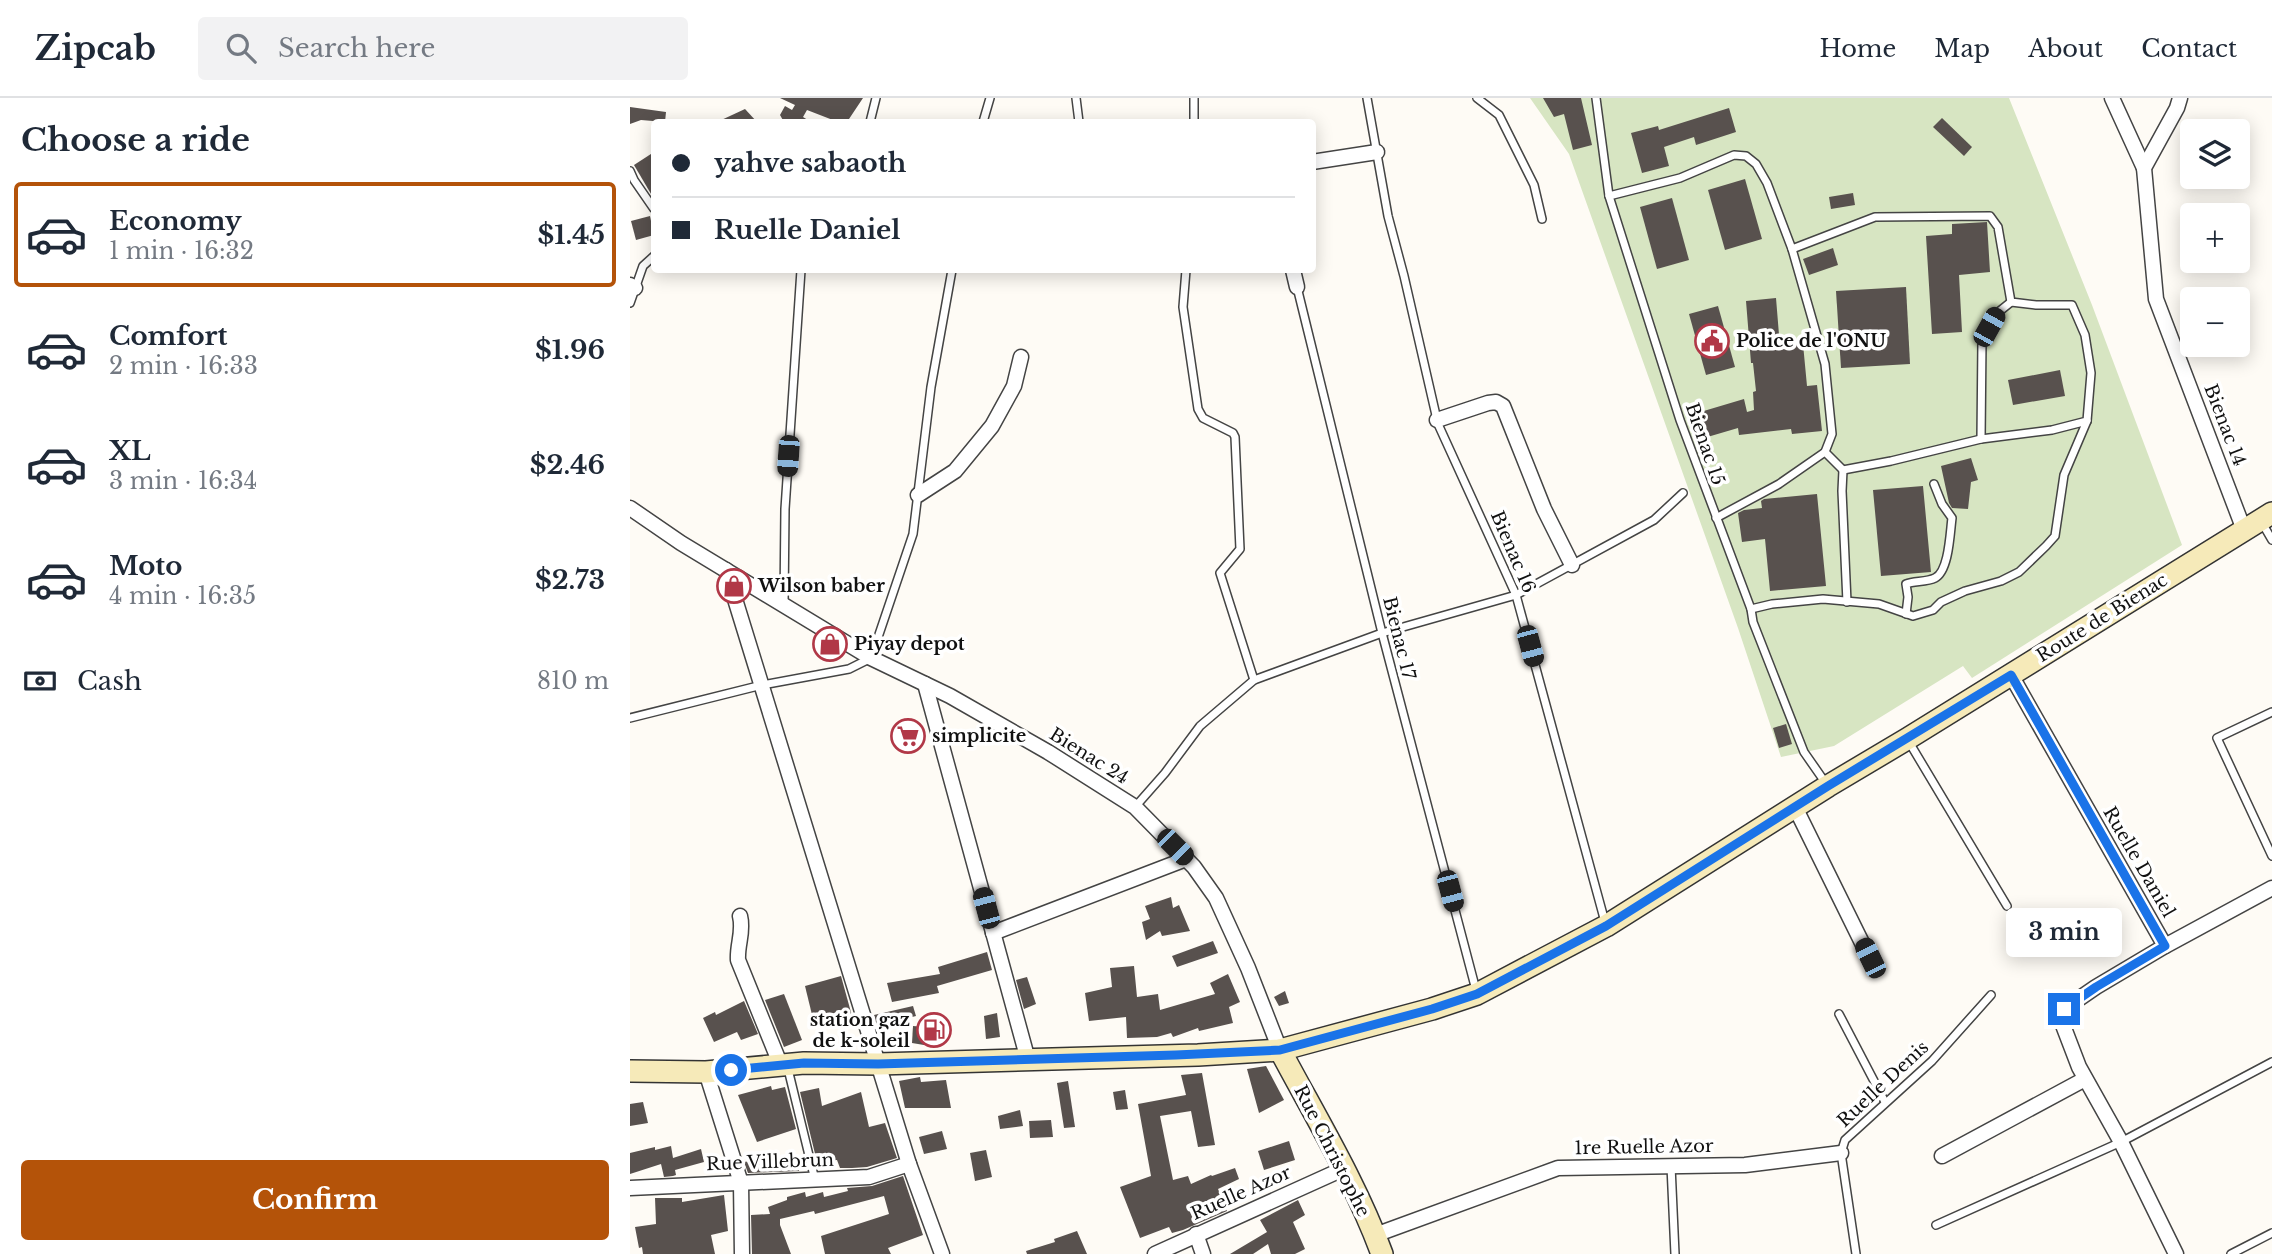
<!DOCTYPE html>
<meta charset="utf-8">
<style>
body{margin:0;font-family:"Libre Baskerville",serif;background:#f2f2f3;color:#1f2937;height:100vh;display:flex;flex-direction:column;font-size:26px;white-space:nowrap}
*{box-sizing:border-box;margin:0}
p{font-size:23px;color:#747a83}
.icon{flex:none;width:38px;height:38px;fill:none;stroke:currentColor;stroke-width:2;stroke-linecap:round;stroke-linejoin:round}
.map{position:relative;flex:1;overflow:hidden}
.panel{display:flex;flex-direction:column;background:#fff;width:630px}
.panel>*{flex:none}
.hud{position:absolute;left:21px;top:21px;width:665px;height:154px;border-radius:7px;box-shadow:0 4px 18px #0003;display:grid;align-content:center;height:154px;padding:0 21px;background:#fff}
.controls{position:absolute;left:1550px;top:21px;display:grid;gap:14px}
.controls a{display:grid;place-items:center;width:70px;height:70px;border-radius:7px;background:#fff;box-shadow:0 4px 18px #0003;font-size:35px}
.end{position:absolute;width:32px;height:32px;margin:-16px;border:9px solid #1a73e8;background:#fff;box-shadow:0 0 0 4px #fff}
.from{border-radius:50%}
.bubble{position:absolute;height:49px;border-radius:7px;background:#fff;box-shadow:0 4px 18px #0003;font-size:23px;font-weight:800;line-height:49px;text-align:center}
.car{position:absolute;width:21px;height:42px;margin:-21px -10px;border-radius:9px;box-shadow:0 0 5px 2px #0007;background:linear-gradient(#222 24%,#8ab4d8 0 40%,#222 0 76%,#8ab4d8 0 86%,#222 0)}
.hud b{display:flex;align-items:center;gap:24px;height:66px;font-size:26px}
.hud b+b{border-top:2px solid #e0e1e3}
.hud i{width:18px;height:18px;background:#1f2937}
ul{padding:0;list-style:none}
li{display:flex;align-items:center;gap:21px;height:105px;margin:0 14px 10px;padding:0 7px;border:4px solid transparent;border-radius:7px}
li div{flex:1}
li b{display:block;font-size:26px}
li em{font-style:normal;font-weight:800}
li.current{border-color:#b45309}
li>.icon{width:63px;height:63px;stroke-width:1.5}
h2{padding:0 21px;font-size:32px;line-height:84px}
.pay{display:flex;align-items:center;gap:18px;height:77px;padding:0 21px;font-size:26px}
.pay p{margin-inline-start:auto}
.button{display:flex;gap:14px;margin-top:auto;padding:14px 21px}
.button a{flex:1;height:80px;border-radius:7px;background:#b45309;color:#fff;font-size:28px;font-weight:800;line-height:80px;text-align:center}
header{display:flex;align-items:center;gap:42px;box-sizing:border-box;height:98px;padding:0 35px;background:#fff;border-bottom:2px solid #e0e1e3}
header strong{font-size:33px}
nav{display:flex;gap:38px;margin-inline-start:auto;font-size:24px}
.search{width:490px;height:63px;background:#f2f2f3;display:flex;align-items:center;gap:18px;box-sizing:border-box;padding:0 24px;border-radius:7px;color:#747a83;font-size:26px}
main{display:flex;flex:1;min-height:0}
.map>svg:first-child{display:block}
</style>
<header>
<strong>Zipcab</strong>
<div class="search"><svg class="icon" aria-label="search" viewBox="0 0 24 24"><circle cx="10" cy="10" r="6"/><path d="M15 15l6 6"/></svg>Search here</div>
<nav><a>Home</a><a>Map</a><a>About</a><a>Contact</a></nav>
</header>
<main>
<section class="panel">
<h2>Choose a ride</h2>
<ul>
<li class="current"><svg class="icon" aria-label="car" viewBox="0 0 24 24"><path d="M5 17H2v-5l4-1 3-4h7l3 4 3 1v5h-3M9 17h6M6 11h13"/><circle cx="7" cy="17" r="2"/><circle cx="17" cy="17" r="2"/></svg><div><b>Economy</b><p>1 min · 16:32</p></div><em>$1.45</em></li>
<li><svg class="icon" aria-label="car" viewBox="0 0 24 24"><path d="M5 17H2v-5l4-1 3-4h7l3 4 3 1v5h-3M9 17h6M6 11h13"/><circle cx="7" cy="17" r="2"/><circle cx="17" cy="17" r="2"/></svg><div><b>Comfort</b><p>2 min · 16:33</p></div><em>$1.96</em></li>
<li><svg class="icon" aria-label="car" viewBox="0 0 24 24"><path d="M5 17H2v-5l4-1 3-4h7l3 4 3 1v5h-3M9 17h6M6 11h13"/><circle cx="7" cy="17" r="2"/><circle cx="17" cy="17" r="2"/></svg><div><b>XL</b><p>3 min · 16:34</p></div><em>$2.46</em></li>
<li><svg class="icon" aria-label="car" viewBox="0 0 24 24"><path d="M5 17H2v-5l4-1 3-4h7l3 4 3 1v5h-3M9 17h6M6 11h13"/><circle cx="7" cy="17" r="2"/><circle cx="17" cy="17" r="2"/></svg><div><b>Moto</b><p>4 min · 16:35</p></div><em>$2.73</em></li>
</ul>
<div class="pay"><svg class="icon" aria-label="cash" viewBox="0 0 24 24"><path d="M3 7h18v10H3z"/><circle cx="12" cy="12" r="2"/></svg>Cash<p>810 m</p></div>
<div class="button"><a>Confirm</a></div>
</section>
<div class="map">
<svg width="1642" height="1156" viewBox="0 0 1642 1156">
<rect width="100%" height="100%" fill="#fefbf5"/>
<polygon fill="#d7e5c2" points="900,0 1379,0 1462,207 1552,447 1342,580 1333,568 1204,648 1151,659 1108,530 939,56"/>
<g fill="#58514e">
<polygon points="150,0 233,0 217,24 208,24 177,12 173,19 181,24 154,24 150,17 155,8 162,12 165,7"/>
<polygon points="913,0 951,0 962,47 943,52 934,16 924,19"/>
<polygon points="0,9 36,14 35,24 11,22 0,26"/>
<polygon points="1099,10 1106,34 1066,47 1064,39 1034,49 1039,68 1012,75 1001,35 1028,28 1029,32"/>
<polygon points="115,11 127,24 87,24"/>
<polygon points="1312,20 1342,49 1334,58 1303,29"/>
<polygon points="24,54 24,101 4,67"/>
<polygon points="1115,81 1132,141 1095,152 1078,92"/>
<polygon points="1223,95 1225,107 1201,111 1199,99"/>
<polygon points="1042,100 1059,162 1027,171 1010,109"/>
<polygon points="20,118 24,137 6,142 1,123"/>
<polygon points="1357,124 1360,174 1329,177 1332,234 1302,236 1296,138 1322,136 1322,126"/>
<polygon points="1203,150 1208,167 1179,177 1173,161"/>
<polygon points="1276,189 1280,266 1211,270 1206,193"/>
<polygon points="1146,200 1150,249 1173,246 1177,288 1187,287 1192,333 1162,336 1161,331 1109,337 1108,330 1074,340 1067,315 1114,301 1117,314 1124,312 1123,294 1126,293 1123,265 1121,265 1116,203"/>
<polygon points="1088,208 1105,269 1076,277 1059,216"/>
<polygon points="1430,272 1435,298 1383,307 1378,282"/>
<polygon points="1341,360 1348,382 1341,384 1338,411 1322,410 1319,405 1311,368"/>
<polygon points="1293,388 1301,474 1251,478 1243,392"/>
<polygon points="1187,396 1196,488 1140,493 1135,441 1112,444 1108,415 1114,412 1132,410 1131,403 1134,401"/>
<polygon points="1156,626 1162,646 1149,650 1143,630"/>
<polygon points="541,799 543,810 549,807 560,833 532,838 530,833 516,842 512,824 520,821 515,808"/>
<polygon points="583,843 588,855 547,869 542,858"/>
<polygon points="357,854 362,872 307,888 309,895 262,904 257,885 310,876 308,869"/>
<polygon points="504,868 507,899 528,896 530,912 585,896 580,885 598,876 610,904 599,909 603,925 569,933 568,930 543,939 541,935 527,939 497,940 496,919 459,923 455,895 482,889 480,870"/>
<polygon points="211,878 222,918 184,925 175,888"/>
<polygon points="397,879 406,906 394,911 386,882"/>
<polygon points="655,893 659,905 649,908 644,899"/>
<polygon points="154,896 172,942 154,949 135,902"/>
<polygon points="114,903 128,936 111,942 107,934 84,944 73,920 85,914 86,917"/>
<polygon points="283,908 286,918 247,928 244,917"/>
<polygon points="367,915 370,939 356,941 354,918"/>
<polygon points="283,928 296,929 294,947 282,945"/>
<polygon points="636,968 654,1002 629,1015 617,971"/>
<polygon points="572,975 585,1047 568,1049 561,1013 530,1018 543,1082 558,1078 561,1086 581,1077 582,1078 605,1070 609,1081 588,1091 597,1113 553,1132 542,1135 539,1129 510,1140 490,1089 521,1078 508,1006 556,997 551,977"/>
<polygon points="290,979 291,984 316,982 321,1010 275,1010 269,983"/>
<polygon points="438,983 445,1029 434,1030 427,985"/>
<polygon points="141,988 142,992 155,989 166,1031 127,1044 108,997"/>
<polygon points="189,990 192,1008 231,994 239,1029 255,1025 267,1060 237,1069 222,1070 210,1070 207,1062 187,1064 170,994"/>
<polygon points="495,992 498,1011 486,1012 483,994"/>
<polygon points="13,1004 18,1025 0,1028 0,1006"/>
<polygon points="390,1012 393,1028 370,1031 368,1018"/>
<polygon points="421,1022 423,1039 400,1040 399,1023"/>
<polygon points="312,1033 317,1051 294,1056 289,1039"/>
<polygon points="659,1043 665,1062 634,1072 628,1053"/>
<polygon points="41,1048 43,1060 71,1051 74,1064 45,1072 46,1077 43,1078 34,1079 31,1066 0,1076 0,1055 25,1049 25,1052"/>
<polygon points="356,1052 362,1079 345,1083 340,1055"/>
<polygon points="167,1057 169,1073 118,1075 114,1064"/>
<polygon points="273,1078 293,1137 258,1150 261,1156 195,1156 191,1138 259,1116 254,1098 185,1116 184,1113 150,1121 150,1127 161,1156 122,1156 121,1117 140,1116 138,1109 157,1102 157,1099 175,1094 176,1099 193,1094 194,1099 218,1093 217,1090 242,1088"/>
<polygon points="94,1097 98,1133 81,1137 85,1156 13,1156 12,1149 9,1150 5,1129 26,1126 25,1100 52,1100 52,1104"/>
<polygon points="668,1102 675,1117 663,1124 675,1151 665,1156 641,1156 638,1146 623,1156 600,1156 637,1134 630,1122"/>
<polygon points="447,1133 457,1156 397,1156 396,1153 425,1144 424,1141"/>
</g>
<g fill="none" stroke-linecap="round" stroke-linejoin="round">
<g stroke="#444" stroke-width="10">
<g id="lane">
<polyline points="446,0 449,24"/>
<polyline points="564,0 564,24"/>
<polyline points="737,0 758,118 774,178 808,326 886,497 975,824"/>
<polyline points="847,0 869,17 904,87 912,121"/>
<polyline points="966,0 979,98 1050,322 1121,511 1123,524 1174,654 1197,687"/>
<polyline points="240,24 246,0"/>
<polyline points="353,24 360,0"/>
<polyline points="0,73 4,82 24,111"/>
<polyline points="979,98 1050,80 1104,57 1116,58 1126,66 1137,85 1162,151 1195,266 1202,336 1195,354"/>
<polyline points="556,172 553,209 568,311 573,320 603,335 605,339 610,451 590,475 624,582"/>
<polyline points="667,189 752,535 846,892"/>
<polyline points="0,205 13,168 24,158"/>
<polyline points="1351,341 1352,242 1366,216 1381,204"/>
<polyline points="1213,372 1212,393 1217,504"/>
<polyline points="1086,420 1149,386 1195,354 1213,372 1261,363 1351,341 1422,332 1457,323 1461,275 1455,237 1442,207 1406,207 1381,204 1368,129 1360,118 1245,119 1162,151"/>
<polyline points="1631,423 1642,442"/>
<polyline points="154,506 155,411 171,172"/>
<polyline points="1121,511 1142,506 1193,501 1249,506 1283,518 1303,512 1311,504 1335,493 1371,483 1389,474 1416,448 1425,438 1434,377 1457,323"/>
<path d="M 1276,516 L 1278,499 L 1276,486 C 1284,483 1297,484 1305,480 C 1319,473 1320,435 1322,420 L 1312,406 L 1304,386"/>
<polyline points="1642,614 1587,640 1642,758"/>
<polyline points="0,620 132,587 219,571 241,560 283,436 301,289 322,172"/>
<polyline points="1279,644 1377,808"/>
<polyline points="505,709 535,675 570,628 624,582 752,535 886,497 1024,422 1053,395"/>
<polyline points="1209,916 1255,1004"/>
<polyline points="158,971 185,1082"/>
<polyline points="1041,1068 1045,1156"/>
<polyline points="1306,1127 1491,1044 1642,964"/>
<polyline points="1226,1156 1211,1055 1215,1042 1302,963 1361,897"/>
<polyline points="1601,1156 1642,1135"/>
</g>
</g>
<g stroke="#444" stroke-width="17">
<g id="street">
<polyline points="1482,0 1514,70"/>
<polyline points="1550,0 1547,10 1514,70 1526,201 1614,432"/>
<polyline points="682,64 747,54"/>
<polyline points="663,172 667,189"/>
<polyline points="0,187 5,190"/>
<polyline points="807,322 858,305 866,304 873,308 914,411 942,467"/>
<polyline points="288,397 325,373 362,328 384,288 391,259"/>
<polyline points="0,410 51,445 241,560 320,598 418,654 505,709 564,769 586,800 618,870 650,952"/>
<polyline points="96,472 279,1066 312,1156"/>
<polyline points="1381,577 1535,848 1466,889 1434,911 1431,922 1449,969 1491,1044 1546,1156"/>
<polyline points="295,586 398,962"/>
<polyline points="1165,709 1240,861"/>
<path d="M 110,818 C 114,834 107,846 108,862 L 151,968"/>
<polyline points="363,835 556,761"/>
<polyline points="1535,848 1642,790"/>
<polyline points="76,974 111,1085 112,1156"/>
<polyline points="1312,1058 1455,981"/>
<polyline points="0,1090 239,1079 279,1066"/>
<polyline points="566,1136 573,1156"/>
<polyline points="745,1137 928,1070 1115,1067 1211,1055"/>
<polyline points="525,1156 713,1071"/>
</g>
</g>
<g stroke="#333" stroke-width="24">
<g id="secondary">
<path d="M 650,952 C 685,1018 726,1085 752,1156"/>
<polyline points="0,973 76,974 174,965 248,966 568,957 650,952 802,911 847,896 976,828 1198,688 1277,641 1642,415"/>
</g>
</g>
<use href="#lane" stroke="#fff" stroke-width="7"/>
<use href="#street" stroke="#fff" stroke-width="14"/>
<use href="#secondary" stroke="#f6eab9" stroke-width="21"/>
</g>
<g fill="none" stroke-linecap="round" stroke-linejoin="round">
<polyline stroke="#1a73e8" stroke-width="9" points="101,972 174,965 248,966 546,957 650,952 802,911 847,896 976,828 1198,688 1381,577 1535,848 1466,889 1434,911"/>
</g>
<defs>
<g id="civic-ring" transform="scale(1.75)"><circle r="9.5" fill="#fff" stroke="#b13847" stroke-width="1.5"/><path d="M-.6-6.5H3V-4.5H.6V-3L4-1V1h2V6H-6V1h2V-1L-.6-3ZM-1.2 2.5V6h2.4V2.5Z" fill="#b13847"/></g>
<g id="shop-ring" transform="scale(1.75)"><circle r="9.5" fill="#fff" stroke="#b13847" stroke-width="1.5"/><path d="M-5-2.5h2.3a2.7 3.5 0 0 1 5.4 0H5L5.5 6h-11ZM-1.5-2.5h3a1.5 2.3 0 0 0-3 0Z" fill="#b13847"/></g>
<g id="supermarket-ring" transform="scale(1.75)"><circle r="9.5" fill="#fff" stroke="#b13847" stroke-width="1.5"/><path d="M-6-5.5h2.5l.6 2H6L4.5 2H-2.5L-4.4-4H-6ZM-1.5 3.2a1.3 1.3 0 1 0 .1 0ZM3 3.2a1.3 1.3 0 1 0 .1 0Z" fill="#b13847"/></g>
<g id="fuel-ring" transform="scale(1.75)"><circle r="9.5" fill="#fff" stroke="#b13847" stroke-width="1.5"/><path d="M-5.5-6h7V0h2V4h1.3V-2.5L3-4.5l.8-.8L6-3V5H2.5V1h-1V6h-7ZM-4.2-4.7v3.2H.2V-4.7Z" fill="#b13847"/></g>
</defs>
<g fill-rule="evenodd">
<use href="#civic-ring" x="1082" y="243"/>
<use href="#shop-ring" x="104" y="488"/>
<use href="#shop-ring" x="200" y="546"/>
<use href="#supermarket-ring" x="278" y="638"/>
<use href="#fuel-ring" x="304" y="932"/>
</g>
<g text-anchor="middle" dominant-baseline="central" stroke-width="7" stroke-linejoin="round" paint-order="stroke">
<g font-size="18" font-weight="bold" fill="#111" stroke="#fff" text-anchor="start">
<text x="1106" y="243">Police de l'ONU</text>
<text x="128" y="488">Wilson baber</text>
<text x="224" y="546">Piyay depot</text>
<text x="302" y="638">simplicite</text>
<text x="280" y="922" text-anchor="end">station gaz<tspan x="280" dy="21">de k-soleil</tspan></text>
</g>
<g font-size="18" fill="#111" stroke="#fff">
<text transform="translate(1595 327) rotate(69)">Bienac 14</text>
<text transform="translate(1075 346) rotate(71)">Bienac 15</text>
<text transform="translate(883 454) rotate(67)">Bienac 16</text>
<text transform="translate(1472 520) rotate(-32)">Route de Bienac</text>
<text transform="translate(769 540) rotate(76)">Bienac 17</text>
<text transform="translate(459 658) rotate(32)">Bienac 24</text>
<text transform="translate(1509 764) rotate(60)">Ruelle Daniel</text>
<text transform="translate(1253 986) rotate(-43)">Ruelle Denis</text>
<text transform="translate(1014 1049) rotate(-1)">1re Ruelle Azor</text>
<text transform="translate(702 1053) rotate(63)">Rue Christophe</text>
<text transform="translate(140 1064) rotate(-2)">Rue Villebrun</text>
<text transform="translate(611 1095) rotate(-24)">Ruelle Azor</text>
</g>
</g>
</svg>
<div class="controls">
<a><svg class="icon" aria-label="layers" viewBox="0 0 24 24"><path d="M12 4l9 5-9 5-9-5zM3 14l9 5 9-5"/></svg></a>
<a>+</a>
<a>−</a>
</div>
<i class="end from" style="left:101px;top:972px"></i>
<i class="end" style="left:1434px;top:911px"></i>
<div class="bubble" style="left:1376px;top:810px;width:116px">3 min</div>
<i class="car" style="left:1359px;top:229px;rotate:29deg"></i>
<i class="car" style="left:158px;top:358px;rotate:184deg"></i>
<i class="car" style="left:900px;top:548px;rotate:165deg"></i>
<i class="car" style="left:545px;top:749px;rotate:135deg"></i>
<i class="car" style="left:820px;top:793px;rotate:165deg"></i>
<i class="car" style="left:356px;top:810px;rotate:345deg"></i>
<i class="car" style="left:1240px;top:860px;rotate:334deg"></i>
<div class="hud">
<b><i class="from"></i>yahve sabaoth</b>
<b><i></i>Ruelle Daniel</b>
</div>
</div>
</main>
